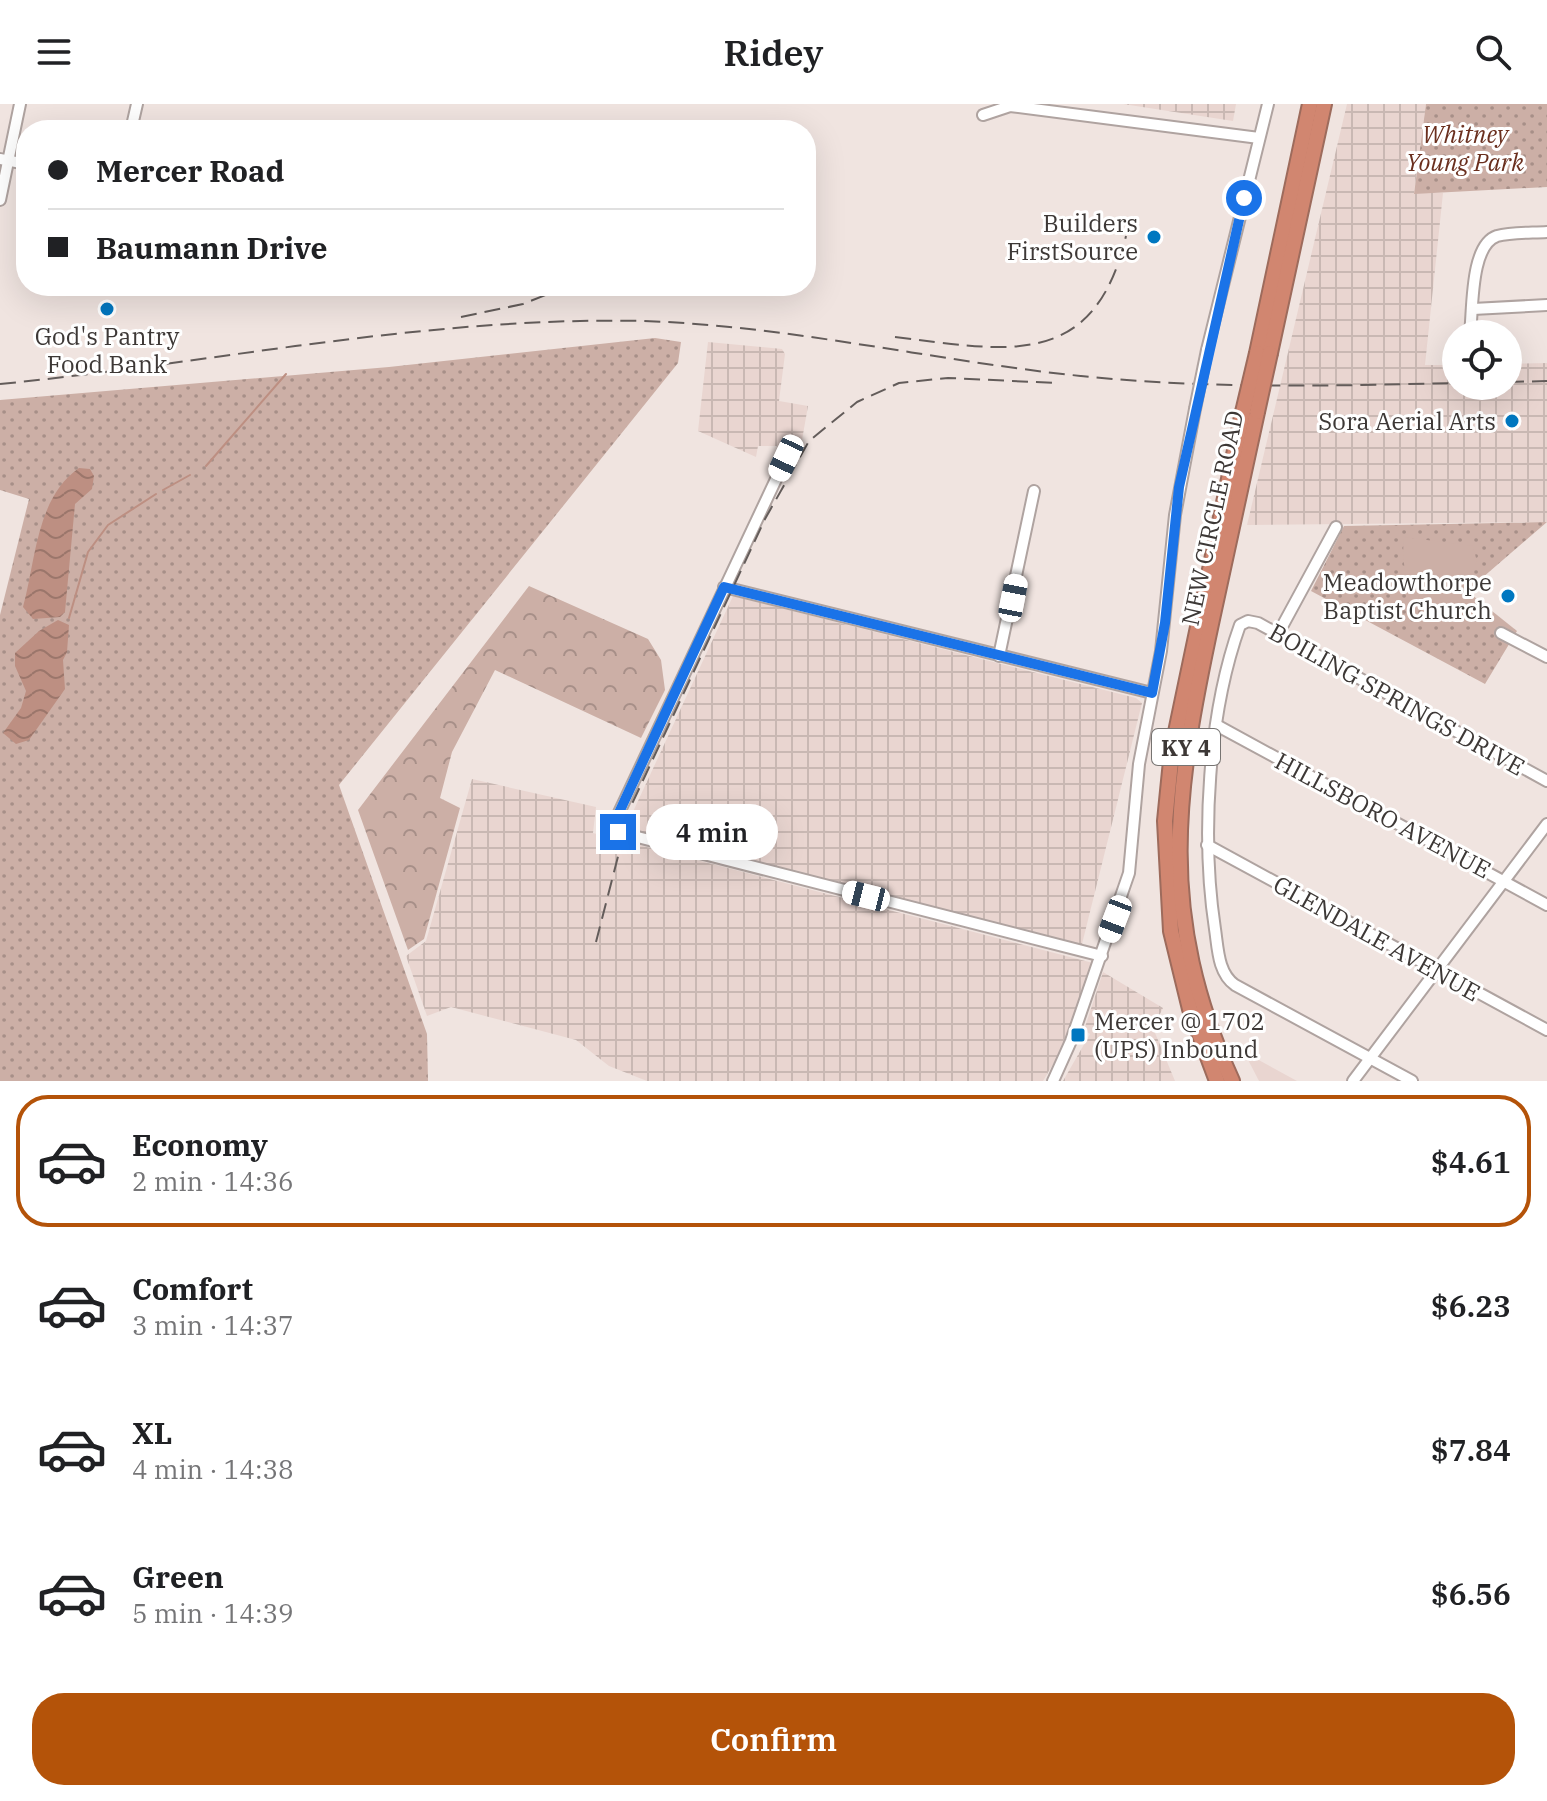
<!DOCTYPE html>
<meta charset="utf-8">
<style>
body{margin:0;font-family:"IBM Plex Serif",serif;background:#f6f6f6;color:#202124;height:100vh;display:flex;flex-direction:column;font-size:30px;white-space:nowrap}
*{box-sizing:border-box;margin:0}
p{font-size:26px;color:#757577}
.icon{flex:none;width:44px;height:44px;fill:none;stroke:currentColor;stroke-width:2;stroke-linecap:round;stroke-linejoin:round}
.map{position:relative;height:977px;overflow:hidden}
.panel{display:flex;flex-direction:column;background:#fff;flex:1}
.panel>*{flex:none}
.guide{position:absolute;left:16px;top:16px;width:800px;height:176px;border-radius:32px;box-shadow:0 8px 32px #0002;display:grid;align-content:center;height:176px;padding:0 32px;background:#fff}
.buttons{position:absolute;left:1442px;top:216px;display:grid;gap:16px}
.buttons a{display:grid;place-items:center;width:80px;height:80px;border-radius:50%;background:#fff;box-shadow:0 8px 32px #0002;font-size:40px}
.end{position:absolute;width:36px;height:36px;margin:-18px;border:10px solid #1a73e8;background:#fff;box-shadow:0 0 0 4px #fff}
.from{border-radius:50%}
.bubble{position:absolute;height:56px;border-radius:28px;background:#fff;box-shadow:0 8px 32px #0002;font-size:26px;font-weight:600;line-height:56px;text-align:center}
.car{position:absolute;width:24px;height:48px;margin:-24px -12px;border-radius:10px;box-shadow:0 0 6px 2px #0007;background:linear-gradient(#fff 24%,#345 0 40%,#fff 0 76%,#345 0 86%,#fff 0)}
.guide b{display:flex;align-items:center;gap:28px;height:76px;font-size:30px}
.guide b+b{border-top:2px solid #e0e0e0}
.guide i{width:20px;height:20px;background:#202124}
ul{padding:14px 0 0;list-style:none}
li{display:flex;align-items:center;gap:24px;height:132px;margin:0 16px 12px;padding:0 16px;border:4px solid transparent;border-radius:32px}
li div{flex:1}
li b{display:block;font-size:30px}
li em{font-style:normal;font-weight:600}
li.selected{border-color:#b45309}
li>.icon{width:72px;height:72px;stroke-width:1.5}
.primary-button{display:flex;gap:16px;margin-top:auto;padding:16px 32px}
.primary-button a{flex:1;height:92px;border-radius:32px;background:#b45309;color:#fff;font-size:32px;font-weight:600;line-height:92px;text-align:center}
header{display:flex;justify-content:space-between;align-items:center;height:104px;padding:0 32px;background:#fff;font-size:36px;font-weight:600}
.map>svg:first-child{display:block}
</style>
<header><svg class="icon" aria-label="menu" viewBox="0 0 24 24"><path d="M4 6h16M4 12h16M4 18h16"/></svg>Ridey<svg class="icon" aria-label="search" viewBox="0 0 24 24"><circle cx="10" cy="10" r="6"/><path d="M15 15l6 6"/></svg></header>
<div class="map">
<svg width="1547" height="977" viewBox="0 0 1547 977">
<defs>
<pattern id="industrial-grid" width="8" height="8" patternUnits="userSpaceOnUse" patternTransform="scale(2)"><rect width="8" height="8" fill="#e9d5d0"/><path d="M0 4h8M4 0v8" fill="none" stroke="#c9b8b3"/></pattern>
<pattern id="green-dots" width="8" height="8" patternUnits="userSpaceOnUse" patternTransform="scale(2)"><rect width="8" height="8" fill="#ccafa6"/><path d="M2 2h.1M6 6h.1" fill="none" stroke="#a78f88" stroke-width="1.8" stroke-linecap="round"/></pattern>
<pattern id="forest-crowns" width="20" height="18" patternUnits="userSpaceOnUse" patternTransform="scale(2)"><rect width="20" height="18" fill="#ccafa6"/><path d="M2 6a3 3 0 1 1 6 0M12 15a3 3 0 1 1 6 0" fill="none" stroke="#a78f88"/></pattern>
<pattern id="water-waves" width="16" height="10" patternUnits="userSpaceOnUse" patternTransform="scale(2)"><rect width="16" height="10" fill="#bd8f82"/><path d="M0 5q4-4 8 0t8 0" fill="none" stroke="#9b766b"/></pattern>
</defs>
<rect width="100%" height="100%" fill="#f0e4e0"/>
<polygon fill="#e9d5d0" points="1244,948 1297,977 1259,977"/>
<g fill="url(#industrial-grid)">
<polygon points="1123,0 1236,0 1233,17"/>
<polygon points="1347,0 1426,0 1414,89 1443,89 1425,261 1456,261 1456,282 1508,282 1508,260 1547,259 1547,418 1247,421"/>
<polygon points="708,238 782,245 785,250 779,297 808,302 802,336 794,348 776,342 758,342 756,353 698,327"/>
<polygon points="733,492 1136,594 1142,599 1081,844 636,728 631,712"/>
<polygon points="472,675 596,703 593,729 1093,859 1065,940 1043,977 647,977 609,962 576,936 451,903 427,912 406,852 426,837"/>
<polygon points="1103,868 1163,904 1153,924 1175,977 1063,977 1090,930 1084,926"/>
</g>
<g fill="url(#green-dots)">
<polygon points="1426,0 1547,0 1547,83 1414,90"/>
<polygon points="655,234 681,238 678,259 339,681 427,930 428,977 0,977 0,511 29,395 0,386 0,296 389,263"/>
<polygon points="1547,418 1467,487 1517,527 1485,580 1311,487 1344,422"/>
</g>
<polygon fill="url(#forest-crowns)" points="529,482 648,535 661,556 665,586 641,634 495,566 452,648 440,694 460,704 424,835 408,846 358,706"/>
<g fill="#ccafa6">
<path d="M 1404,433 L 1473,442 L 1477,458 L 1470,469 L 1451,480 L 1432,505 C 1406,488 1401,462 1404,433 Z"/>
<polygon points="1450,484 1465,492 1451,519 1436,511"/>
</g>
<g fill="url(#water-waves)">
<path d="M 79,364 L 90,365 L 94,372 L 92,385 L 75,400 L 65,508 L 60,513 L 33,515 L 23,503 C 36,456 36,394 79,364 Z"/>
<polygon points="58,516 69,521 67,548 63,556 65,585 29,636 16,640 3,629 21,604 26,587 15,562 15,549 39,527"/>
</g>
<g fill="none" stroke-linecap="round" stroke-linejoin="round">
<g stroke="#bd8f82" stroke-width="2">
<polyline points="206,362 286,270"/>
<polyline points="163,386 190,371"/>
<polyline points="69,514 88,448 108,421 156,390"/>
</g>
<g stroke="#afa3a0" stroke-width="14">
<g id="minor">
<polyline points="983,11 1010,2 1259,34"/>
<polyline points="131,26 137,0"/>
<polyline points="0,55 26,60"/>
<polyline points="0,96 20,0"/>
<polyline points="1473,205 1547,201"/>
<path d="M 1470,230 C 1473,206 1470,141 1497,132 C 1512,128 1531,129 1547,128"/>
<polyline points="1207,246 1268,0"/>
<polyline points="786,354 616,715 618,728 1102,852"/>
<polyline points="724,483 1152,589"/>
<polyline points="1501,529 1547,553"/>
<polyline points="1278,530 1336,423"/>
<polyline points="999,552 1034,387"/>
<polyline points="1218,622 1547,801"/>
<polyline points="1207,741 1547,926"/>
<polyline points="1053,977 1071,937 1129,769 1139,660 1161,547 1175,411 1195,305"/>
<polyline points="1353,977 1547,720"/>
<path d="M 1412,977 L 1235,881 C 1218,869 1218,845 1215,825 C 1201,733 1208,610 1240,521 L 1248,517 L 1258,519 L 1547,677"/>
</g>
</g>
<g stroke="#9d6b5c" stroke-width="18">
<g id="highway">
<polyline points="1257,249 1310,0"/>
<polyline points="1270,249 1324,0"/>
<polyline points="1217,977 1190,905 1171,827 1165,717 1172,647 1243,308"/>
<path d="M 1232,977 C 1156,810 1175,687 1212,515 C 1227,446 1242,377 1257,308"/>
</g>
</g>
<use href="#minor" stroke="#fff" stroke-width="10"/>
<use href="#highway" stroke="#d18670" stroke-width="14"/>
<g stroke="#635c5a" stroke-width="2" stroke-dasharray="16 8" stroke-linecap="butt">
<polyline points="461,213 523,200 568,182"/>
<path d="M 895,233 C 1004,246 1094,269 1126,132"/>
<polyline points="1508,278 1547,277"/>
<path d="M 0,280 C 214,259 427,212 644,217 C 791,222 935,257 1081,272 C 1206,285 1331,282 1456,279"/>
<polyline points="596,838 631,702 765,415 809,337 857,298 899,279 948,274 1056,279"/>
</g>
<g stroke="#afa3a0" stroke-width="14" stroke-linecap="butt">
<polyline id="minor-bridge" points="1195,305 1207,246"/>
</g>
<g stroke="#9d6b5c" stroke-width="18" stroke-linecap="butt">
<g id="highway-bridge">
<polyline points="1243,308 1257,249"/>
<polyline points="1257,308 1270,249"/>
</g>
</g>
<use href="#minor-bridge" stroke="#fff" stroke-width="10"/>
<use href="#highway-bridge" stroke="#d18670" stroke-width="14"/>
</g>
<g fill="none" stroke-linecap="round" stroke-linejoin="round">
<polyline stroke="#1a73e8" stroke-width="10" points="618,728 616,715 724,483 1152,589 1165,519 1179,383 1244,94"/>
</g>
<g fill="#0077c0" stroke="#fff" stroke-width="3">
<circle cx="1154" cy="133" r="8"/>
<circle cx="107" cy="205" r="8"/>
<circle cx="1512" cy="317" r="8"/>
<circle cx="1508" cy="492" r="8"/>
<rect x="1070" y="923" width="16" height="16" rx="4"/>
</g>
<g text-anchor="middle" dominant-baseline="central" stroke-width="6" stroke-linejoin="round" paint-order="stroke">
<rect fill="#fff" stroke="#777472" stroke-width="2" x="1152" y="625" width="68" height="36" rx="6"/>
<g font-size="22" font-weight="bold" fill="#3d3836">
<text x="1186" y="643">KY 4</text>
</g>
<g font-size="24" font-style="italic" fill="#6a2f1e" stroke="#fff">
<text x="1465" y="30">Whitney<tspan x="1465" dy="28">Young Park</tspan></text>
</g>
<g font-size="24" fill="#3d3836" stroke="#fff" text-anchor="end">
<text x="1138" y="119">Builders<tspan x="1138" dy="28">FirstSource</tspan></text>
<text x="107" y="232" text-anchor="middle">God's Pantry<tspan x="107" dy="28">Food Bank</tspan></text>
<text x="1496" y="317">Sora Aerial Arts</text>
<text x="1492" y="478">Meadowthorpe<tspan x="1492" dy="28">Baptist Church</tspan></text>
<text x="1094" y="917" text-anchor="start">Mercer @ 1702<tspan x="1094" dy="28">(UPS) Inbound</tspan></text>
</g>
<g font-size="24" fill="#3d3836" stroke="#fff">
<text transform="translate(1212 414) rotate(-78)">NEW CIRCLE ROAD</text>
<text transform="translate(1397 595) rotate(29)">BOILING SPRINGS DRIVE</text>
<text transform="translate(1383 711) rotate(28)">HILLSBORO AVENUE</text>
<text transform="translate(1377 834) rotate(29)">GLENDALE AVENUE</text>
</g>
</g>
</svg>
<div class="buttons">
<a><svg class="icon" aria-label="locate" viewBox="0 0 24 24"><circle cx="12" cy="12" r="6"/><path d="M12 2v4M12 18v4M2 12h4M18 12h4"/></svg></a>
</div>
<i class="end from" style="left:1244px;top:94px"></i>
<i class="end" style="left:618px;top:728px"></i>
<div class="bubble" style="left:646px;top:700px;width:132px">4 min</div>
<i class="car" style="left:786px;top:354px;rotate:205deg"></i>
<i class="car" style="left:1013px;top:494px;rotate:11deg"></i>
<i class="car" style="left:866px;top:792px;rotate:284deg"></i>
<i class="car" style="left:1115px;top:815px;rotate:201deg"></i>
<div class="guide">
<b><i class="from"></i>Mercer Road</b>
<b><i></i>Baumann Drive</b>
</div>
</div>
<section class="panel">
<ul>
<li class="selected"><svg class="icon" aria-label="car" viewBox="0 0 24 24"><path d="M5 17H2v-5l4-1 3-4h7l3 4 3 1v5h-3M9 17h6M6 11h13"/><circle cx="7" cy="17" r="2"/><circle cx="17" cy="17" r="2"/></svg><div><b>Economy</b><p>2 min · 14:36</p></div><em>$4.61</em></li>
<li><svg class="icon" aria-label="car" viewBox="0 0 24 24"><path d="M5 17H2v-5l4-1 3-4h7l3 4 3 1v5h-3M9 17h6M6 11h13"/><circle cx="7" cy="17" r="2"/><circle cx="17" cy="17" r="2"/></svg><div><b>Comfort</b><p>3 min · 14:37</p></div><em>$6.23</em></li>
<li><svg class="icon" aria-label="car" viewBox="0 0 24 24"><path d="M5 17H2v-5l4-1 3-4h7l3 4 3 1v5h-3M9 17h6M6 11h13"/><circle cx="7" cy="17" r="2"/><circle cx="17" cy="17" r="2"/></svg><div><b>XL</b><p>4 min · 14:38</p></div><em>$7.84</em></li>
<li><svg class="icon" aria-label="car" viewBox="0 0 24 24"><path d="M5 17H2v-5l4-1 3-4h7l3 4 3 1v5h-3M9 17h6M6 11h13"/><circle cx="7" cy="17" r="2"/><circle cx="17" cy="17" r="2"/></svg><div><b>Green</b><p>5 min · 14:39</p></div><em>$6.56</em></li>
</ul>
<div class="primary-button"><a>Confirm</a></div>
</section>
